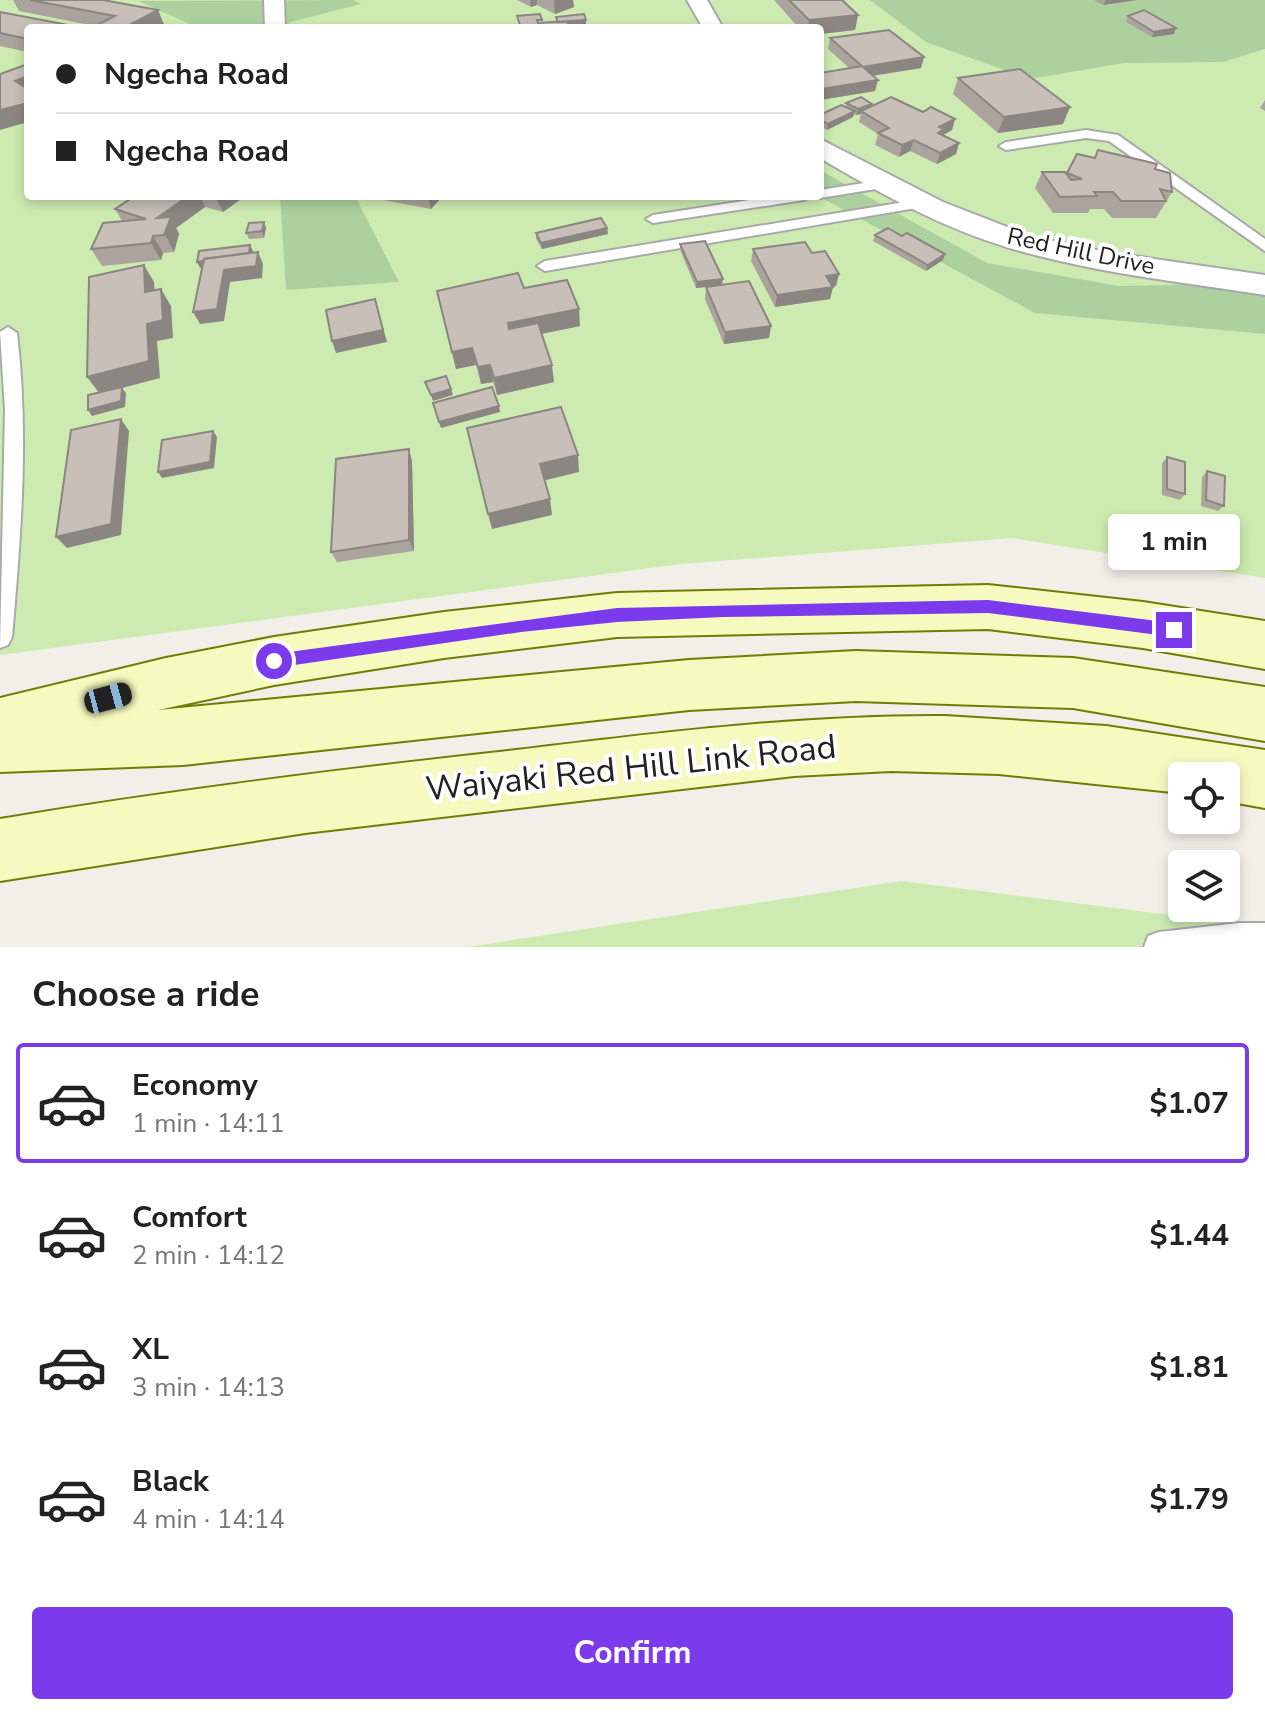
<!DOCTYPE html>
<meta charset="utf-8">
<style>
body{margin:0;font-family:"Nunito Sans",sans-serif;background:#f6f6f6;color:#222;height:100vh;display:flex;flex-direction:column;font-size:30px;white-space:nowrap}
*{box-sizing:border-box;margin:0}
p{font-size:26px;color:#767676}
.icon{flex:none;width:44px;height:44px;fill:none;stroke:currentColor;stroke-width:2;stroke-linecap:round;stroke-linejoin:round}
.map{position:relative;height:947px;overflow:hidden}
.panel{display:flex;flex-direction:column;background:#fff;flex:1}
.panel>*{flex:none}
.top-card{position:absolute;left:24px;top:24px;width:800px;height:176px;border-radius:8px;box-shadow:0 4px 12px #0003;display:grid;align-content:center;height:176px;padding:0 32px;background:#fff}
.controls{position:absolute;left:1168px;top:762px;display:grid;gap:16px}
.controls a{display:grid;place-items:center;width:72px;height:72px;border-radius:8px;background:#fff;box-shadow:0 4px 12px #0003;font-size:40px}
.end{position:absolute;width:36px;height:36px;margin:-18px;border:10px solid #7c3aed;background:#fff;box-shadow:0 0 0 4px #fff}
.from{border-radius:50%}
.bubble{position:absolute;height:56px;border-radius:8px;background:#fff;box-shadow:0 4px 12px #0003;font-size:26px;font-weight:700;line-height:56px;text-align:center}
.car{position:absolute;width:24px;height:48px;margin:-24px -12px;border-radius:10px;box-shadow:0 0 6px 2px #0007;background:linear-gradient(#222 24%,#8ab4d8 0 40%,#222 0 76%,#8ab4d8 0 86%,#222 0)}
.top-card b{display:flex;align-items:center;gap:28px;height:76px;font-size:30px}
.top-card b+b{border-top:2px solid #e0e0e0}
.top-card i{width:20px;height:20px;background:#222}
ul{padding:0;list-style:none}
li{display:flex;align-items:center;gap:24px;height:120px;margin:0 16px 12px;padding:0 16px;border:4px solid transparent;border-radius:8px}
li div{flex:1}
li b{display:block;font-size:30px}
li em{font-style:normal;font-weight:700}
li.current{border-color:#7c3aed}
li>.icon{width:72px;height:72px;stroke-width:1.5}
h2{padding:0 32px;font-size:36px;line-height:96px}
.primary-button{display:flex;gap:16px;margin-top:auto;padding:16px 32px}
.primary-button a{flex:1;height:92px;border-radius:8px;background:#7c3aed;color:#fff;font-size:32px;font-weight:700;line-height:92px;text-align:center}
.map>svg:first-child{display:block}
</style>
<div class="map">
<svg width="1265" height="947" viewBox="0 0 1265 947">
<rect width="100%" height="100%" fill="#f2efe9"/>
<g fill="#cdebb0" fill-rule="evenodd">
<path d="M 0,0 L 1265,0 L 1265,578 L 1012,538 L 681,564 L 0,655 ZM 28,28 L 820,28 L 820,196 L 28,196 Z"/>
<polygon points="901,881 1265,927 1265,947 467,947"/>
</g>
<g fill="#add19e">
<polygon points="353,0 361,4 287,23 305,28 199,28 138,1"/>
<polygon points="870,0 1265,0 1265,49 1223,62 1124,63 1030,79 926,42"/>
<polygon points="820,170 987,263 1119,286 1265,283 1265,334 1035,313 818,196"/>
<polygon points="280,196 355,196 399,282 286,290"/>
</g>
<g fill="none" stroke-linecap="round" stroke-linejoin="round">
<g stroke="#a9a9a9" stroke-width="4">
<g id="lane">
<polygon points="1086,130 1118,135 1265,239 1265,251 1109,141 1086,138 1006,150 999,146 1006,142"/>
<polygon points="883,180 888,181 888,187 820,198 814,196 820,196 820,190"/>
<polygon points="776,196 811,196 804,200 653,223 646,219 653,215"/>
<polygon points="923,199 930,203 928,206 545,271 537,266 545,261"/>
<path d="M 8,327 L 17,333 C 29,435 21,535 12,637 L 8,645 L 0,648 L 5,409 L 0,332 Z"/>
<polygon points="1239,923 1265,923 1265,947 1144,947 1148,936 1159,932"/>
</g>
</g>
<g stroke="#a9a9a9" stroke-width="4">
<g id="street">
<polygon points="264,0 284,0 285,28 265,28"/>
<polygon points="687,0 707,0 723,28 703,28"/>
<path d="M 820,139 L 943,202 L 1033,237 L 1106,252 L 1265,275 L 1265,295 C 1181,282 1095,273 1013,249 C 944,229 881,194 820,158 Z"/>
</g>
</g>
<g stroke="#707d05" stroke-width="4">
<g id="secondary">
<polygon points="988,585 1143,602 1265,621 1265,669 1143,648 988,629 617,637 444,658 274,685 158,710 689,660 856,651 1073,658 1265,687 1265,741 1073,708 856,701 689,710 183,765 0,772 0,698 166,658 274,637 444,612 617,593"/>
<path d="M 945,716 L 1106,726 L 1265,750 L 1265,808 L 1226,801 L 1226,776 L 1182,776 L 1182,793 L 999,774 L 891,771 L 794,776 L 305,833 L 0,881 L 0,819 C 171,790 344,769 516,750 C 659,733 801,715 945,716 Z"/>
</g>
</g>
<use href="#lane" fill="#fff" fill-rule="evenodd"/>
<use href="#street" fill="#fff" fill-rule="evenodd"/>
<use href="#secondary" fill="#f7fabf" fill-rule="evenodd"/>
</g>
<g fill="#aba49e">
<polygon points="13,0 103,0 158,10 164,25 95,26 19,11"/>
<polygon points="517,0 573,0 574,7 555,14 537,5 531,7"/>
<polygon points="774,0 844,0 843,2 858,15 855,30 820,34 820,28 799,28"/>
<polygon points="1094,0 1137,0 1103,5"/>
<polygon points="0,12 28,28 28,52 0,46"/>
<polygon points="1128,16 1174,34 1152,37 1126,22"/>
<polygon points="830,38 924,57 921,68 873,75 878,80 875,91 820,100 820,73 849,68 828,49"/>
<polygon points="958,78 1063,124 998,133 953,94"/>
<polygon points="1265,100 1265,111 1260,108"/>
<polygon points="846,103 923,112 955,119 952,130 943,135 959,143 956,154 937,164 910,151 899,157 875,145 878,134 859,122 861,114 856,115 854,114 853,117 827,130 820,126 820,115 845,107"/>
<polygon points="1098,150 1155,169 1172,192 1156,218 1112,218 1104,209 1090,209 1088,213 1053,213 1035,188 1042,172 1067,174 1077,154 1094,158"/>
<polygon points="135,196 245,196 223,212 205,207 176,228 179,234 174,252 163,253 161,260 102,266 91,249 122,221 115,209"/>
<polygon points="382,196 443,196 431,209 383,200"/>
<polygon points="264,222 266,228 264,238 249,239 246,233"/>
<polygon points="607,228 608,234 542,249 536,239 536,233"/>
<polygon points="875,235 902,236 945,254 943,260 926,271 873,241"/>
<polygon points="680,244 722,285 771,326 769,338 724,344 705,299 706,287 716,286 696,288 680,250"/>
<polygon points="753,249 812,253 839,274 836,286 833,286 830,299 775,307 751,261"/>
<polygon points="524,288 580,326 542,334 554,382 497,395 493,382 481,384 476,365 456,369 437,291"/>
<polygon points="1167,457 1185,494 1180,500 1162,495 1162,463"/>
<polygon points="412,461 414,551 337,562 331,552"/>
<polygon points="1207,471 1224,506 1218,511 1201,506 1202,477"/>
</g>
<g fill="#8b8681">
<polygon points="530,0 537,0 537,5 531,7"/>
<polygon points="554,0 573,0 574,7 555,14"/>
<polygon points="1106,0 1137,0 1103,5"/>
<polygon points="158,10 164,25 159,28 124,28"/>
<polygon points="858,15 855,30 820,34 820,28 808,28 809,20"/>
<polygon points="586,20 586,25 558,28 558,22"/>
<polygon points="1176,28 1174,34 1152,37 1154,32"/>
<polygon points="924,57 921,68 860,78 863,67"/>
<polygon points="28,76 28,96 15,81"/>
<polygon points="878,80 875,91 820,100 821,89"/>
<polygon points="28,103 28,122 0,130 0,110"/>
<polygon points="872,104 871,110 861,111 861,114 856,115 858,109"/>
<polygon points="1070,107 1063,124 998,133 1004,117"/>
<polygon points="855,111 853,117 827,130 828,124"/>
<polygon points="955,119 952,130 943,135 935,144 939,127"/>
<polygon points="914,140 910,151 899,157 902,145"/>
<polygon points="959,143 956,154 937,164 940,153"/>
<polygon points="188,196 200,196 205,207 176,228 179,234 174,252 157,218"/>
<polygon points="215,196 245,196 223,212"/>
<polygon points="430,196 443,196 431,209 428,198"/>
<polygon points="264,222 266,228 264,238 262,231"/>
<polygon points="607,228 608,234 542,249 541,243"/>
<polygon points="153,236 163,253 161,260 151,243"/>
<polygon points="250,245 253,251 252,261 200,268 197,262"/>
<polygon points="258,252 263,264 262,278 230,282 224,321 200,324 193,312 224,270"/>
<polygon points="945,254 943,260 926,271 928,265"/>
<polygon points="144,265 154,282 156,309 145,292"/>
<polygon points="839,274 836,286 823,288 826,276"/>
<polygon points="723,279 722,285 696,288 697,282"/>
<polygon points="833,287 830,299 775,307 777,295"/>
<polygon points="161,289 171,306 173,338 157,341 160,378 122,388 126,393 125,407 92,416 88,410 100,394 87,377 147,324"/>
<polygon points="375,299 387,342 336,353 332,341"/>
<polygon points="579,309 580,326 510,340 508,323"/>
<polygon points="771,326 769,338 724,344 725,332"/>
<polygon points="472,348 476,365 456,369 452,352"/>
<polygon points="490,365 493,382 481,384 478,367"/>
<polygon points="552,365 554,382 497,395 494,378"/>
<polygon points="451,389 453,395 433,401 431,395"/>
<polygon points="499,406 500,412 441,428 439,422"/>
<polygon points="121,419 129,431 121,535 67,548 56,537"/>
<polygon points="213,431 217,437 214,468 162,478 158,472"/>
<polygon points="409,449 412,461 414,551 409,540"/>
<polygon points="578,455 579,472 542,481 540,464"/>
<polygon points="550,499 552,515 492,529 488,514"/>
</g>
<g fill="#c7bfb8" stroke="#8b8681" stroke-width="2">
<polygon points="30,0 103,0 158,10 124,28 91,28 115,16"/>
<polygon points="789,0 842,0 858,15 809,20"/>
<polygon points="1144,10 1176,28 1154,32 1128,16"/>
<polygon points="0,12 84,28 28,28 28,39 0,33"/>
<polygon points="540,14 542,20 537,20 538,23 567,21 570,28 521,28 517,16"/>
<polygon points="584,14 586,20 558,22 556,17"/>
<polygon points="889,30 924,57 863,67 878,80 821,89 820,88 820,73 862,66 830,38"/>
<polygon points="28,64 28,76 15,81 28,89 28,103 0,110 0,74"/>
<polygon points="1020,69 1070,107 1004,117 958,78"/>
<polygon points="861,97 872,104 858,109 846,103"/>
<polygon points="891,97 923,112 931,107 955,119 939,127 944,129 938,133 959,143 940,153 914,140 902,145 878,133 889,128 861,111"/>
<polygon points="841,105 855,111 828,124 820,120 820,115"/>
<polygon points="1098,150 1157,164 1155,169 1170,173 1172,192 1160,189 1166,201 1121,201 1113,192 1094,192 1097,196 1060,197 1042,172 1065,172 1071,180 1082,179 1067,173 1077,154 1095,158"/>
<polygon points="135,196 188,196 157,218 171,217 164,235 153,236 151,243 91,249 103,223 146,219 115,209"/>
<polygon points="601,218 607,228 541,243 536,233"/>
<polygon points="264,222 262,231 246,233 249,223"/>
<polygon points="888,228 902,236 907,233 945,254 928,265 875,235"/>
<polygon points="705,241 723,279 697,282 680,244"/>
<polygon points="805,242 812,253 825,251 839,274 826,276 833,287 777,295 753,249"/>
<polygon points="250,245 249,253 204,259 204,261 197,262 199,251"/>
<polygon points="258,252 256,266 224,270 217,309 193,312 204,259"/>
<polygon points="144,265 145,292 161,289 163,320 147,324 149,361 87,377 89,277"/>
<polygon points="518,273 524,288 567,280 579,309 508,323 509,329 538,323 552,365 494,378 490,365 478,367 472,348 452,352 437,291"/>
<polygon points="749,281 771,326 725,332 706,287"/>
<polygon points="375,299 383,330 332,341 326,310"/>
<polygon points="446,376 451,389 431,395 425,382"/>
<polygon points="122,387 121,401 88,410 88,395"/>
<polygon points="492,387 499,406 439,422 433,403"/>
<polygon points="561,407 578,455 540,464 550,499 488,514 467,428"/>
<polygon points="121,419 111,524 56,537 71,430"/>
<polygon points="213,431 210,462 158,472 162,440"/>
<polygon points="409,449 409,540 331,552 336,459"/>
<polygon points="1167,457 1185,462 1185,494 1167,489"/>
<polygon points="1207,471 1225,476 1224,506 1206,500"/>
</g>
<polygon fill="#7c3aed" points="988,600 1174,623 1181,630 1174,637 988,613 723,617 617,622 521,632 274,668 266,661 274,654 617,608"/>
<g text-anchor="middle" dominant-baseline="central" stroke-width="8" stroke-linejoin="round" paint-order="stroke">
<g font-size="24" fill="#222" stroke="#fff">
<text transform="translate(1081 251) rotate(12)">Red Hill Drive</text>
</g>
<g font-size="34" fill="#222" stroke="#fff">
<text transform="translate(631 768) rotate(-6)">Waiyaki Red Hill Link Road</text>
</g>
</g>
</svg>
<div class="controls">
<a><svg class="icon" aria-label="locate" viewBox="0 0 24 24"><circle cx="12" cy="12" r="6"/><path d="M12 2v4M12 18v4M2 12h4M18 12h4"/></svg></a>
<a><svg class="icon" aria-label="layers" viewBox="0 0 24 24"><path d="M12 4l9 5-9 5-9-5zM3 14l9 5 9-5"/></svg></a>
</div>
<i class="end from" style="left:274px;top:661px"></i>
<i class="end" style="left:1174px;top:630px"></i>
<div class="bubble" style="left:1108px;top:514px;width:132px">1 min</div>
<i class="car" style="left:108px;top:698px;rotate:75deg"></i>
<div class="top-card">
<b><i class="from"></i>Ngecha Road</b>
<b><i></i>Ngecha Road</b>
</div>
</div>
<section class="panel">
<h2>Choose a ride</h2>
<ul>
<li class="current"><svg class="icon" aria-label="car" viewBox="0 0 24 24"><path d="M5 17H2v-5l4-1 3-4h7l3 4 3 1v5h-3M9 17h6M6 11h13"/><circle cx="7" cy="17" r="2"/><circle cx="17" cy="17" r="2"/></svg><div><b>Economy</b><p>1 min · 14:11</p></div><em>$1.07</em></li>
<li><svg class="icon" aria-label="car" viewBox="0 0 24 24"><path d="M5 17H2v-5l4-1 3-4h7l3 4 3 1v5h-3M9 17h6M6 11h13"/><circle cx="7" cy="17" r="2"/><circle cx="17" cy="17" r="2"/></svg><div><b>Comfort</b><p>2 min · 14:12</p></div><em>$1.44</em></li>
<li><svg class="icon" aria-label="car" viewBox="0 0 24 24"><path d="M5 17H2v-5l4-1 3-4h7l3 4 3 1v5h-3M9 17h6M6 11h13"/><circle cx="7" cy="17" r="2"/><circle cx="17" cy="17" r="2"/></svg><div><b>XL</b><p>3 min · 14:13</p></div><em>$1.81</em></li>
<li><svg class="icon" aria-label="car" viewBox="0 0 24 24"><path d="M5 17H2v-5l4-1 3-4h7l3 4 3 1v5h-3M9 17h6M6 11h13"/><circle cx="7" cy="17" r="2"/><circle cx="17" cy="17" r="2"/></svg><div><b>Black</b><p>4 min · 14:14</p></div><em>$1.79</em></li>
</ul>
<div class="primary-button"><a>Confirm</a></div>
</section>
